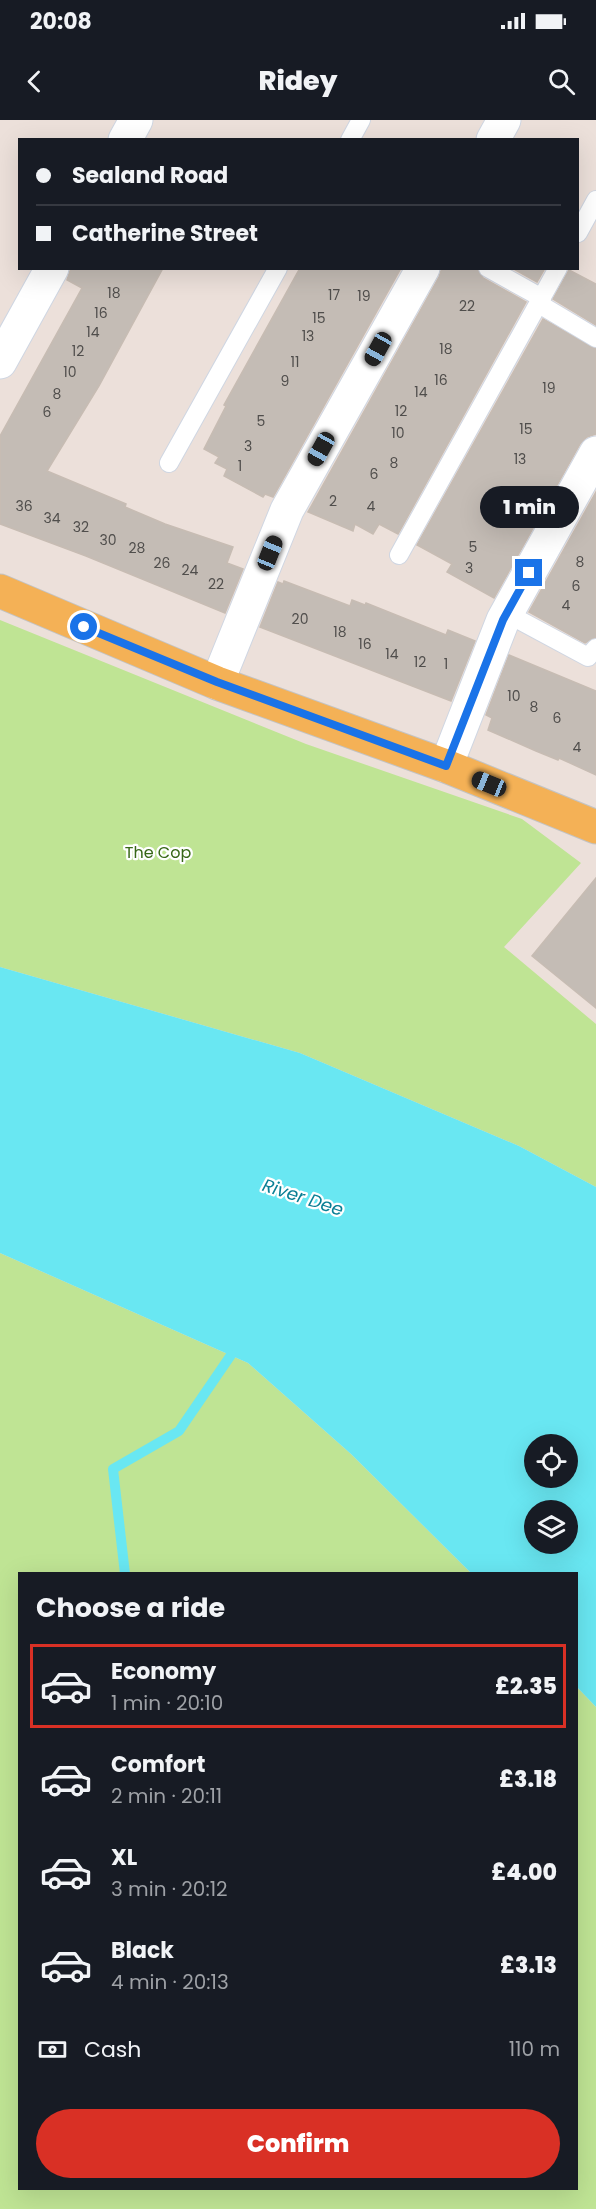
<!DOCTYPE html>
<meta charset="utf-8">
<style>
body{margin:0;font-family:Poppins,sans-serif;background:#20242c;color:#f1f3f6;height:100vh;display:flex;flex-direction:column;font-size:22px;white-space:nowrap}
*{box-sizing:border-box;margin:0}
p{font-size:20px;color:#9ea1a6}
.icon{flex:none;width:33px;height:33px;fill:none;stroke:currentColor;stroke-width:2;stroke-linecap:round;stroke-linejoin:round}
.map{position:relative;flex:1;overflow:hidden}
.sheet{position:absolute;left:18px;top:1452px;width:560px;height:618px;display:flex;flex-direction:column;background:#171b24;border-radius:0px;box-shadow:0 6px 24px #0002}
.sheet>*{flex:none}
.guide{position:absolute;left:18px;top:18px;width:561px;height:132px;border-radius:0px;box-shadow:0 6px 24px #0002;display:grid;align-content:center;height:132px;padding:0 18px;background:#171b24}
.controls{position:absolute;left:524px;top:1314px;display:grid;gap:12px}
.controls a{display:grid;place-items:center;width:54px;height:54px;border-radius:50%;background:#171b24;box-shadow:0 6px 24px #0002;font-size:30px}
.end{position:absolute;width:27px;height:27px;margin:-14px;border:8px solid #1a73e8;background:#fff;box-shadow:0 0 0 3px #fff}
.from{border-radius:50%}
.bubble{position:absolute;height:42px;border-radius:21px;background:#171b24;box-shadow:0 6px 24px #0002;font-size:20px;font-weight:800;line-height:42px;text-align:center}
.car{position:absolute;width:18px;height:36px;margin:-18px -9px;border-radius:8px;box-shadow:0 0 4px 2px #0007;background:linear-gradient(#222 24%,#8ab4d8 0 40%,#222 0 76%,#8ab4d8 0 86%,#222 0)}
.guide b{display:flex;align-items:center;gap:21px;height:57px;font-size:22px}
.guide b+b{border-top:2px solid #363941}
.guide i{width:15px;height:15px;background:#f1f3f6}
ul{padding:0;list-style:none}
li{display:flex;align-items:center;gap:18px;height:84px;margin:0 12px 9px;padding:0 6px;border:3px solid transparent;border-radius:0px}
li div{flex:1}
li b{display:block;font-size:22px}
li em{font-style:normal;font-weight:800}
li.selected{border-color:#d93025}
li>.icon{width:54px;height:54px;stroke-width:1.5}
h2{padding:0 18px;font-size:27px;line-height:72px}
.pay{display:flex;align-items:center;gap:15px;height:66px;padding:0 18px;font-size:22px}
.pay p{margin-inline-start:auto}
.cta{display:flex;gap:12px;margin-top:auto;padding:12px 18px}
.cta a{flex:1;height:69px;border-radius:36px;background:#d93025;color:#fff;font-size:24px;font-weight:800;line-height:69px;text-align:center}
.status{display:flex;justify-content:space-between;align-items:center;height:42px;padding:0 30px;background:#171b24;direction:ltr}
.status svg{height:16px;fill:currentColor}
header{display:flex;justify-content:space-between;align-items:center;height:78px;padding:0 18px;background:#171b24;font-size:27px;font-weight:800}
.map>svg:first-child{display:block}
</style>
<div class="status"><b>20:08</b><svg viewBox="0 0 49 12"><path d="M0 12V9h3v3zM5 12V6h3v6zM10 12V3h3v9zM15 12V0h3v12zM26 1h20v11H26zM47 4h2v5h-2z"/></svg></div>
<header><svg class="icon" aria-label="back" viewBox="0 0 24 24"><path d="M15 5l-7 7 7 7"/></svg>Ridey<svg class="icon" aria-label="search" viewBox="0 0 24 24"><circle cx="10" cy="10" r="6"/><path d="M15 15l6 6"/></svg></header>
<div class="map">
<svg width="596" height="2089" viewBox="0 0 596 2089">
<rect width="100%" height="100%" fill="#ece0da"/>
<g fill="#bfe494">
<polygon points="0,500 306,624 522,699 581,743 504,827 596,904 596,1067 519,1026 300,933 0,847"/>
<polygon points="0,1133 248,1243 351,1334 471,1453 20,1454 20,2068 576,2068 576,1566 596,1587 596,2089 0,2089"/>
</g>
<path fill="#69e7f2" fill-rule="evenodd" d="M 0,847 L 300,933 L 519,1026 L 596,1067 L 596,1587 L 576,1566 L 576,1454 L 471,1453 L 351,1334 L 248,1243 L 0,1133 ZM 534,1324 L 567,1324 L 567,1358 L 534,1358 ZM 534,1390 L 567,1390 L 567,1424 L 534,1424 Z"/>
<g fill="none" stroke-linecap="round" stroke-linejoin="round">
<polyline stroke="#69e7f2" stroke-width="10" points="125,1454 113,1349 179,1311 231,1235"/>
</g>
<g fill="#c4bcb5" stroke="#c7bcb3" stroke-width="1.5">
<polygon points="71,148 163,148 99,266 47,351 126,384 125,387 165,404 233,427 227,443 243,449 225,493 86,436 0,404 0,316 82,168 67,160"/>
<polygon points="300,148 401,148 273,377 265,374 263,377 224,356 227,349 215,343 219,337 204,329 226,286 224,285"/>
<polygon points="442,148 477,148 483,158 526,182 398,414 379,404 373,414 355,404 353,411 308,392 439,157"/>
<polygon points="512,148 545,148 537,162"/>
<polygon points="569,150 596,164 596,205 553,179"/>
<polygon points="543,199 596,229 596,314 587,317 580,324 494,478 447,452 452,444 417,425"/>
<polygon points="596,372 596,517 585,523 529,492"/>
<polygon points="284,461 350,486 352,480 365,485 366,483 446,515 448,510 475,521 451,581 260,507 278,462 283,464"/>
<polygon points="509,535 596,571 596,655 559,638 558,640 536,631 488,610 492,598 486,595"/>
<polygon points="596,758 596,888 532,836"/>
</g>
<g fill="none" stroke-linecap="round" stroke-linejoin="round">
<g stroke="#cfd6e2" stroke-width="20">
<g id="lane">
<polyline points="350,20 361,0"/>
<polyline points="578,113 596,80"/>
<polyline points="488,148 542,178"/>
<polyline points="539,184 596,218"/>
<polyline points="169,343 278,148"/>
<polyline points="399,435 558,148"/>
<polyline points="506,493 588,537 596,528"/>
</g>
</g>
<g stroke="#cfd6e2" stroke-width="35">
<g id="street">
<polyline points="125,20 136,0"/>
<polyline points="493,20 504,0"/>
<polyline points="0,242 52,148"/>
<polyline points="217,563 287,390 423,148"/>
<polyline points="446,646 503,500 596,333"/>
</g>
</g>
<g stroke="#c3c3c3" stroke-width="35">
<polyline id="primary" points="0,471 217,563 446,646 596,707"/>
</g>
<use href="#lane" stroke="#fff" stroke-width="18"/>
<use href="#street" stroke="#fff" stroke-width="33"/>
<use href="#primary" stroke="#f4b156" stroke-width="33"/>
</g>
<g fill="none" stroke-linecap="round" stroke-linejoin="round">
<polyline stroke="#1a73e8" stroke-width="8" points="84,507 217,562 446,646 503,500 529,453"/>
</g>
<g text-anchor="middle" dominant-baseline="central" stroke-width="4.5" stroke-linejoin="round" paint-order="stroke">
<g font-size="14" fill="#504e4c">
<text x="114" y="173">18</text>
<text x="334" y="175">17</text>
<text x="364" y="176">19</text>
<text x="467" y="186">22</text>
<text x="101" y="193">16</text>
<text x="319" y="198">15</text>
<text x="93" y="212">14</text>
<text x="308" y="216">13</text>
<text x="446" y="229">18</text>
<text x="78" y="231">12</text>
<text x="295" y="242">11</text>
<text x="70" y="252">10</text>
<text x="441" y="260">16</text>
<text x="285" y="261">9</text>
<text x="549" y="268">19</text>
<text x="421" y="272">14</text>
<text x="57" y="274">8</text>
<text x="401" y="291">12</text>
<text x="47" y="292">6</text>
<text x="261" y="301">5</text>
<text x="526" y="309">15</text>
<text x="398" y="313">10</text>
<text x="248" y="326">3</text>
<text x="520" y="339">13</text>
<text x="394" y="343">8</text>
<text x="240" y="346">1</text>
<text x="374" y="354">6</text>
<text x="333" y="381">2</text>
<text x="24" y="386">36</text>
<text x="371" y="386">4</text>
<text x="52" y="398">34</text>
<text x="81" y="407">32</text>
<text x="108" y="420">30</text>
<text x="473" y="427">5</text>
<text x="137" y="428">28</text>
<text x="580" y="442">8</text>
<text x="162" y="443">26</text>
<text x="469" y="448">3</text>
<text x="190" y="450">24</text>
<text x="216" y="464">22</text>
<text x="576" y="466">6</text>
<text x="566" y="485">4</text>
<text x="300" y="499">20</text>
<text x="340" y="512">18</text>
<text x="365" y="524">16</text>
<text x="392" y="534">14</text>
<text x="420" y="542">12</text>
<text x="446" y="544">1</text>
<text x="514" y="576">10</text>
<text x="534" y="587">8</text>
<text x="557" y="598">6</text>
<text x="577" y="627">4</text>
</g>
<g font-size="16" fill="#376717" stroke="#fff">
<text x="158" y="732">The Cop</text>
</g>
<g font-size="18" font-style="italic" fill="#097f95" stroke="#fff">
<text transform="translate(303 1077) rotate(18)">River Dee</text>
</g>
</g>
</svg>
<div class="controls">
<a><svg class="icon" aria-label="locate" viewBox="0 0 24 24"><circle cx="12" cy="12" r="6"/><path d="M12 2v4M12 18v4M2 12h4M18 12h4"/></svg></a>
<a><svg class="icon" aria-label="layers" viewBox="0 0 24 24"><path d="M12 4l9 5-9 5-9-5zM3 14l9 5 9-5"/></svg></a>
</div>
<i class="end from" style="left:84px;top:507px"></i>
<i class="end" style="left:529px;top:453px"></i>
<div class="bubble" style="left:480px;top:366px;width:99px">1 min</div>
<i class="car" style="left:378px;top:229px;rotate:209deg"></i>
<i class="car" style="left:321px;top:329px;rotate:209deg"></i>
<i class="car" style="left:270px;top:433px;rotate:22deg"></i>
<i class="car" style="left:489px;top:664px;rotate:292deg"></i>
<div class="guide">
<b><i class="from"></i>Sealand Road</b>
<b><i></i>Catherine Street</b>
</div>
<section class="sheet">
<h2>Choose a ride</h2>
<ul>
<li class="selected"><svg class="icon" aria-label="car" viewBox="0 0 24 24"><path d="M5 17H2v-5l4-1 3-4h7l3 4 3 1v5h-3M9 17h6M6 11h13"/><circle cx="7" cy="17" r="2"/><circle cx="17" cy="17" r="2"/></svg><div><b>Economy</b><p>1 min · 20:10</p></div><em>£2.35</em></li>
<li><svg class="icon" aria-label="car" viewBox="0 0 24 24"><path d="M5 17H2v-5l4-1 3-4h7l3 4 3 1v5h-3M9 17h6M6 11h13"/><circle cx="7" cy="17" r="2"/><circle cx="17" cy="17" r="2"/></svg><div><b>Comfort</b><p>2 min · 20:11</p></div><em>£3.18</em></li>
<li><svg class="icon" aria-label="car" viewBox="0 0 24 24"><path d="M5 17H2v-5l4-1 3-4h7l3 4 3 1v5h-3M9 17h6M6 11h13"/><circle cx="7" cy="17" r="2"/><circle cx="17" cy="17" r="2"/></svg><div><b>XL</b><p>3 min · 20:12</p></div><em>£4.00</em></li>
<li><svg class="icon" aria-label="car" viewBox="0 0 24 24"><path d="M5 17H2v-5l4-1 3-4h7l3 4 3 1v5h-3M9 17h6M6 11h13"/><circle cx="7" cy="17" r="2"/><circle cx="17" cy="17" r="2"/></svg><div><b>Black</b><p>4 min · 20:13</p></div><em>£3.13</em></li>
</ul>
<div class="pay"><svg class="icon" aria-label="cash" viewBox="0 0 24 24"><path d="M3 7h18v10H3z"/><circle cx="12" cy="12" r="2"/></svg>Cash<p>110 m</p></div>
<div class="cta"><a>Confirm</a></div>
</section>
</div>
